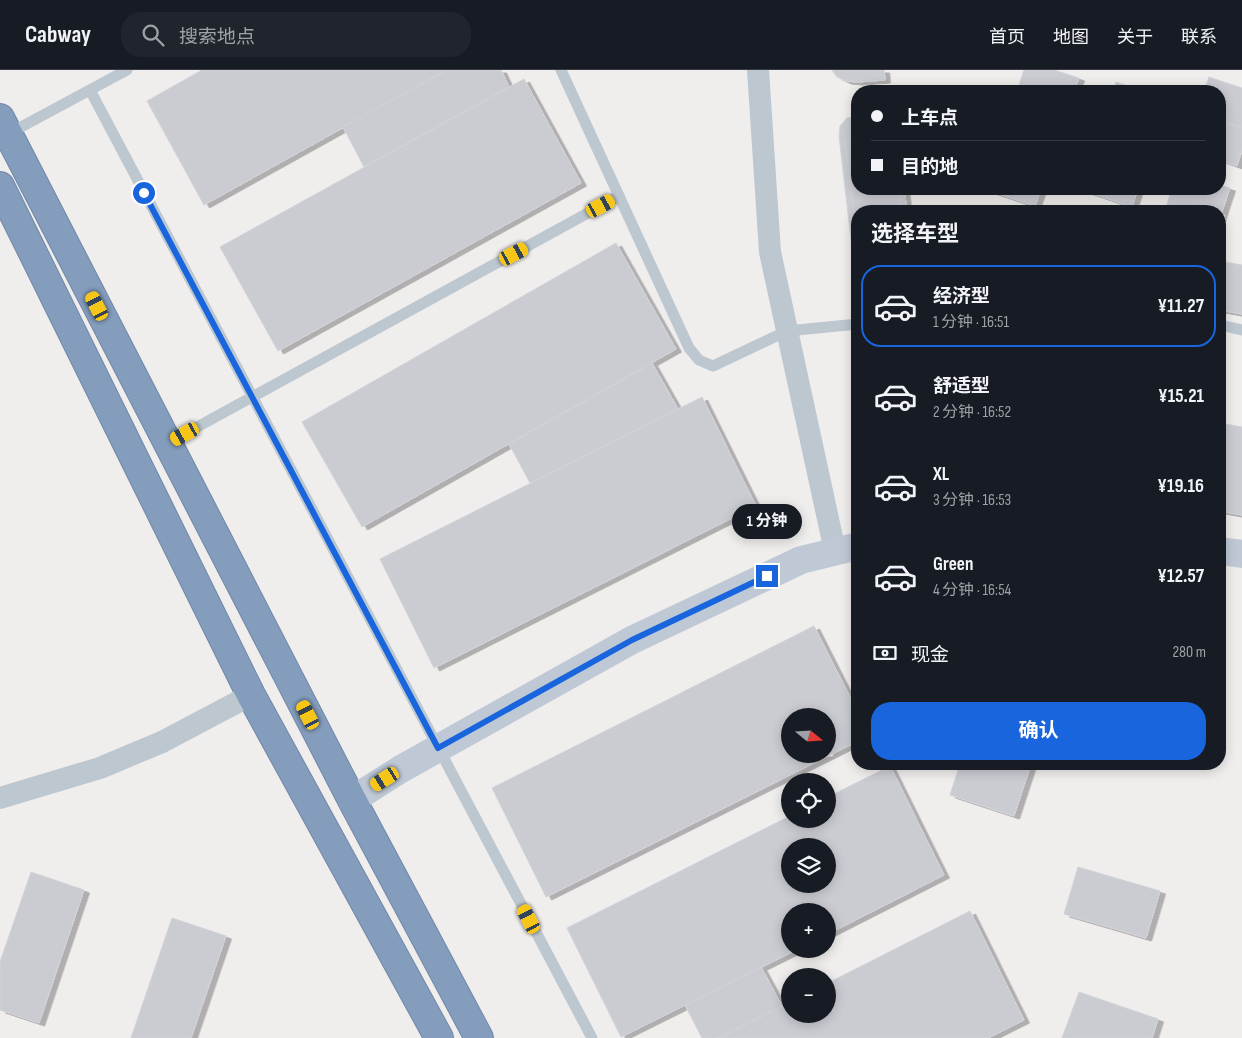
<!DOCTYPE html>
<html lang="zh">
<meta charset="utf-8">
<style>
body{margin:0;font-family:"Sofia Sans Condensed","Noto Sans SC",sans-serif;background:#20242c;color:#f1f3f6;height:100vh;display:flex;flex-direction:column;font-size:19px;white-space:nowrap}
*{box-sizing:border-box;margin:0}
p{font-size:16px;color:#9ea1a6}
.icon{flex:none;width:28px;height:28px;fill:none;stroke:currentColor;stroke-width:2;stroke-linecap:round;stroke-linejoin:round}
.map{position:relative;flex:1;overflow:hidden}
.panel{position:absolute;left:851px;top:135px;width:375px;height:565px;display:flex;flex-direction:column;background:#171b24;border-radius:20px;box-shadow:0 2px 12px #0003}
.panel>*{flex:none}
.banner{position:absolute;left:851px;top:15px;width:375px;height:110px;border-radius:20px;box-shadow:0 2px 12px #0003;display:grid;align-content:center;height:110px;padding:0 20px;background:#171b24}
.needle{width:32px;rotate:108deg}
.buttons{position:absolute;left:781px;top:638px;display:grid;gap:10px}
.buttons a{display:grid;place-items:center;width:55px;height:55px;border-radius:50%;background:#171b24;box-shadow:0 2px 12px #0003;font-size:25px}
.end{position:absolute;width:22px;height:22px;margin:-11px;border:6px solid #1965dd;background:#fff;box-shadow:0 0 0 2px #fff}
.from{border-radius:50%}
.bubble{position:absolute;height:35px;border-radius:18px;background:#171b24;box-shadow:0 2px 12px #0003;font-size:16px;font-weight:700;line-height:35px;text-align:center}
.car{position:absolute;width:15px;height:30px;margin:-15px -8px;border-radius:6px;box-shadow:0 0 4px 1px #0007;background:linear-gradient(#f5c518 24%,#345 0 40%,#f5c518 0 76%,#345 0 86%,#f5c518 0)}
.banner b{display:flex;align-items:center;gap:18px;height:48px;font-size:19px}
.banner b+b{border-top:1px solid #363941}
.banner i{width:12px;height:12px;background:#f1f3f6}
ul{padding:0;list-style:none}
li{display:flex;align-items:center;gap:15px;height:82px;margin:0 10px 8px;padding:0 10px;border:2px solid transparent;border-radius:20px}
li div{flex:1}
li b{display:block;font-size:19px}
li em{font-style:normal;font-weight:700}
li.current{border-color:#1965dd}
li>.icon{width:45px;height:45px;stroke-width:1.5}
h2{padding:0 20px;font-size:22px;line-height:60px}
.pay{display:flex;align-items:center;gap:12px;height:55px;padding:0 20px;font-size:19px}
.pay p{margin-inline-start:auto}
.action{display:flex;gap:10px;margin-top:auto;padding:10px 20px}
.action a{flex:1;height:58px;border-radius:20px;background:#1965dd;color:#fff;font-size:20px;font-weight:700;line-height:58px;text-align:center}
header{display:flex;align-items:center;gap:30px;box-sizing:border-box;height:70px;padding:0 25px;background:#171b24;border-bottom:1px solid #363941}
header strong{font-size:24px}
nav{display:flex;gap:28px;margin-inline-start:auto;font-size:18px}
.search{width:350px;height:45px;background:#20242c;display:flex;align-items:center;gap:12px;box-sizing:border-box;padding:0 18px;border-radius:20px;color:#9ea1a6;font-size:19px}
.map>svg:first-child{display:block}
</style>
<header>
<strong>Cabway</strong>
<div class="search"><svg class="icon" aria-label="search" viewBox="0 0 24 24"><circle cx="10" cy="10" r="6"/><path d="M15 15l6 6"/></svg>搜索地点</div>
<nav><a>首页</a><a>地图</a><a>关于</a><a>联系</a></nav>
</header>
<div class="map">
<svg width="1242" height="968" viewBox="0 0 1242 968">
<defs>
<filter id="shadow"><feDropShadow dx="5.5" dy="3" stdDeviation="0" flood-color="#0004"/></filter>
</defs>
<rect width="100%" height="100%" fill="#f0eded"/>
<g fill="#caccd2" stroke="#d1d3d9" fill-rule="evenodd" filter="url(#shadow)">
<polygon points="202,0 447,0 204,135 147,31"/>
<polygon points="447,0 501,0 509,17 364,97 343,57"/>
<polygon points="832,0 884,0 885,10 857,12 846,11 837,7"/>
<polygon points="1024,0 1054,0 1079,8 1074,21 1017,21"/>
<polygon points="1209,7 1242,18 1242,58 1220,50 1220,21 1204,21"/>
<polygon points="524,9 581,113 278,281 220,177"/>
<polygon points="1116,12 1143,21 1113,21"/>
<polygon points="858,46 858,119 904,119 907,141 858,141 858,229 839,66 840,56 847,48"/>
<polygon points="1220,51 1242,58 1242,80 1237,96 1220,90"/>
<polygon points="858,69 858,119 899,119 902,141 858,141 858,179 845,71"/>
<polygon points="1220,115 1230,118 1220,148 1220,141 1180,141 1166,137 1172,119 1220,119"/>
<polygon points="984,119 1041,119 1035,136"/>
<polygon points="1080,119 1138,119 1132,137"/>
<polygon points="616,173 676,279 362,457 302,352"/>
<polygon points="1220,191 1242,195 1242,244 1220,240"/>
<polygon points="652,293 678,339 530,413 509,374"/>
<polygon points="702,327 756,436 434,598 380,489"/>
<polygon points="1220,353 1242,357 1242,445 1220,441"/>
<path d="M 814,556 L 858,643 L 858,671 L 546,827 L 492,718 ZM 790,646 L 828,646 L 828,684 L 790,684 Z"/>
<polygon points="960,694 1031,694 1014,746 950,725"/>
<path d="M 890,696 L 944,805 L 828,864 L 828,841 L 790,841 L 790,879 L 798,879 L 621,967 L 567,858 L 790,746 L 790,749 L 828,749 L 828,727 ZM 790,776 L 828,776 L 828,814 L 790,814 Z"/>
<polygon points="1078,797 1160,821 1146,868 1064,844"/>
<polygon points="31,802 84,820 39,953 0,940 0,892"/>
<polygon points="970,841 1024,950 988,968 718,968 790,932 790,944 828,944 828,913"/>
<polygon points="172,848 226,866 191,968 131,968"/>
<polygon points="761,897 782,936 718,968 702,968 685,935"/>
<polygon points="1079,922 1158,949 1152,968 1062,968"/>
</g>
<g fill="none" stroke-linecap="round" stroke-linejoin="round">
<g stroke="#7088a8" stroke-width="30">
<g id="highway">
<polyline points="0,48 352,730 479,968"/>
<polyline points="0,116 251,625 439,968"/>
</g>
</g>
<g stroke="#bdc7cf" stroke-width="11">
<polyline points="561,0 689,278 699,290 713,296 787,261 858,254"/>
<polyline points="90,20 592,968"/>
<polyline points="8,64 127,0"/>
<polyline points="1220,255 1242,260"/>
<polyline points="168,373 619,126"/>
</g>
<g stroke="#bdc7cf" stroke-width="22">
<polyline points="758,0 770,182 835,481"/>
<polyline points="0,728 100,698 162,672 251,625"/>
</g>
<g stroke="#bfc9d6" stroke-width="28">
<polyline points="1220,481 1242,484"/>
<polyline points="352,730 401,699 632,570 801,490 858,476"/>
</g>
<use href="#highway" stroke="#849dbc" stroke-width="28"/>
</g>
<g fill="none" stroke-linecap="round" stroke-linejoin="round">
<polyline stroke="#1965dd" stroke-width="6" points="144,123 438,678 632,570 767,506"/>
</g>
</svg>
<div class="buttons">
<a><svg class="needle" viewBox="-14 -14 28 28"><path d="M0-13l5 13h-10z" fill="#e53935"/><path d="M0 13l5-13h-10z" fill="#9ea1a6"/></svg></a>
<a><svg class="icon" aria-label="locate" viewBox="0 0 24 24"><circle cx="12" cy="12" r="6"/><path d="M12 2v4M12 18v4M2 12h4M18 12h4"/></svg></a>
<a><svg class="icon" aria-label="layers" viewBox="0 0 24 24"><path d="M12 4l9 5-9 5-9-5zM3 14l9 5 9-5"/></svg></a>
<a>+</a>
<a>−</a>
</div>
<i class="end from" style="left:144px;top:123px"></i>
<i class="end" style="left:767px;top:506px"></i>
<div class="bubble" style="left:732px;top:434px;width:70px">1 分钟</div>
<i class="car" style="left:601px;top:136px;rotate:62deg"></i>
<i class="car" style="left:514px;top:184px;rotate:62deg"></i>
<i class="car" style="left:97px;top:236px;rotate:333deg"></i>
<i class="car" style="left:185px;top:364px;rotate:241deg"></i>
<i class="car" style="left:308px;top:645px;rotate:333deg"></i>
<i class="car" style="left:385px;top:709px;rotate:238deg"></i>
<i class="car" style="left:529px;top:849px;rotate:332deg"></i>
<div class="banner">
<b><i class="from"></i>上车点</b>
<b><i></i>目的地</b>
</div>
<section class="panel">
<h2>选择车型</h2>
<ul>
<li class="current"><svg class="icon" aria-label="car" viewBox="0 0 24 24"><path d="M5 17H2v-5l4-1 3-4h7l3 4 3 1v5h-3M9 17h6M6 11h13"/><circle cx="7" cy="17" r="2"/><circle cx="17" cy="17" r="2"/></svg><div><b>经济型</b><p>1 分钟 · 16:51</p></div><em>¥11.27</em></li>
<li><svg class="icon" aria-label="car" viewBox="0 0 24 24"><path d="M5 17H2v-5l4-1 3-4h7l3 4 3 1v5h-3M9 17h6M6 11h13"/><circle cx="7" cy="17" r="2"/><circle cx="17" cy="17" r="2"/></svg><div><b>舒适型</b><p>2 分钟 · 16:52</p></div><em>¥15.21</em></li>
<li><svg class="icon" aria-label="car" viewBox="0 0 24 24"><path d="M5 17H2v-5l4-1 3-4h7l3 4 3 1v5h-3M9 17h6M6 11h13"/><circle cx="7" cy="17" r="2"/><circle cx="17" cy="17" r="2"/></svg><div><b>XL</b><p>3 分钟 · 16:53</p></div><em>¥19.16</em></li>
<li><svg class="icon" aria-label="car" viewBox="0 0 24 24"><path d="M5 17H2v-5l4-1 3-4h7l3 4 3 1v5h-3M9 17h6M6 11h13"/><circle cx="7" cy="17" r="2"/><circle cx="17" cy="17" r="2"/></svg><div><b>Green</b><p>4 分钟 · 16:54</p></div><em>¥12.57</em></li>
</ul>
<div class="pay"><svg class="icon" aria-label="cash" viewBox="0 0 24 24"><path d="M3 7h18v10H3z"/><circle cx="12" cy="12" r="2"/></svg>现金<p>280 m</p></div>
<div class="action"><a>确认</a></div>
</section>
</div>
